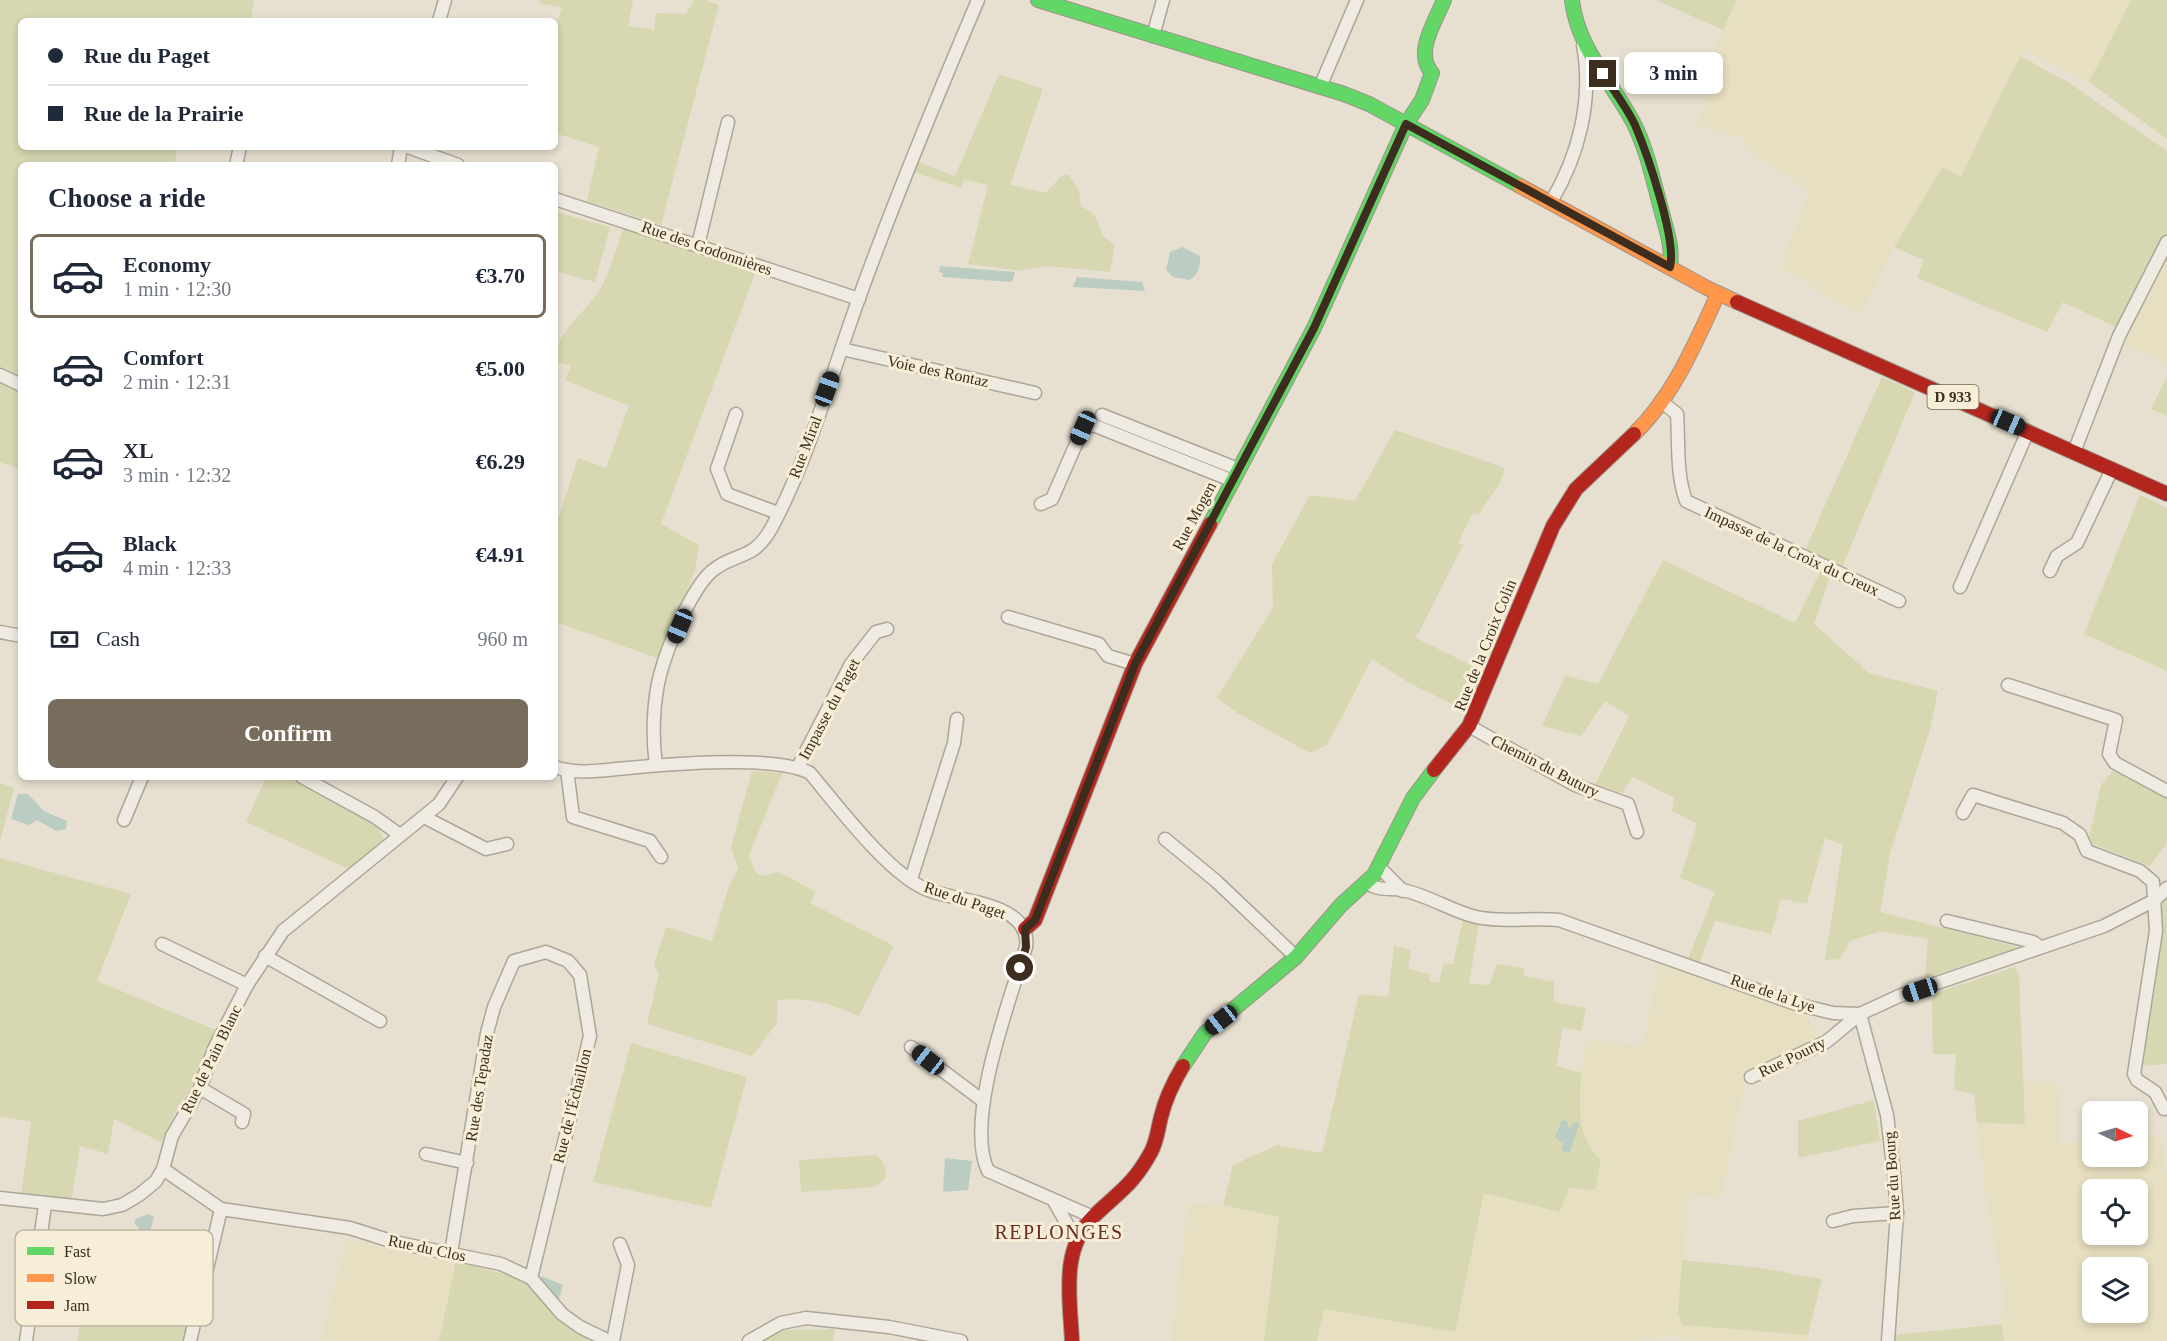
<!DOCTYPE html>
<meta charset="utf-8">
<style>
body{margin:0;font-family:Georgia,serif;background:#f6f6f7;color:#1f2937;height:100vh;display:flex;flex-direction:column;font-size:22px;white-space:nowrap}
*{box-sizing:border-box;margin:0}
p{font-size:20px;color:#747a83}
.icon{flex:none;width:33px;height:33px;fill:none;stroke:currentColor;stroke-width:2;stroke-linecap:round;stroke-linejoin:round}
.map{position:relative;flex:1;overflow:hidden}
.side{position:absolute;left:18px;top:162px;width:540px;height:618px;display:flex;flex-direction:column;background:#fff;border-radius:9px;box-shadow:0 3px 9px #0003}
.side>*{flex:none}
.banner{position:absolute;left:18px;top:18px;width:540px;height:132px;border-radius:9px;box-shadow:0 3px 9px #0003;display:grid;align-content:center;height:132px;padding:0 30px;background:#fff}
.needle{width:39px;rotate:95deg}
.buttons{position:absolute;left:2082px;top:1101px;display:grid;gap:12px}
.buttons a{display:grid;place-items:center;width:66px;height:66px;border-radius:9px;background:#fff;box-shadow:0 3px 9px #0003;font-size:30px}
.end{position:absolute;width:27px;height:27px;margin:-14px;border:8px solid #3d2d1f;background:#fff;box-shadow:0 0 0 3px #fff}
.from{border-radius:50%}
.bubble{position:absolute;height:42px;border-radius:9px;background:#fff;box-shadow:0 3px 9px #0003;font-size:20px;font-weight:800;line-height:42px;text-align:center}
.car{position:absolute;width:18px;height:36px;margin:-18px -9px;border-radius:8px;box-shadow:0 0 4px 2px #0007;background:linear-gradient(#222 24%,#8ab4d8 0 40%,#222 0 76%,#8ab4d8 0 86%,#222 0)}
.banner b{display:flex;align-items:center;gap:21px;height:57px;font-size:22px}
.banner b+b{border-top:2px solid #e0e1e3}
.banner i{width:15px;height:15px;background:#1f2937}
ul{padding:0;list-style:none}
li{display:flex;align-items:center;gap:18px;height:84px;margin:0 12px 9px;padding:0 18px;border:3px solid transparent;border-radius:9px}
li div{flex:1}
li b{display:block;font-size:22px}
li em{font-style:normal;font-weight:800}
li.active{border-color:#786c5d}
li>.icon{width:54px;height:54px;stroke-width:1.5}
h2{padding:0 30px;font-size:27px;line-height:72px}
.pay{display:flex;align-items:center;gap:15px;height:66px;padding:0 30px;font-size:22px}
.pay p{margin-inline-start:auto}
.cta{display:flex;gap:12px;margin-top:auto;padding:12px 30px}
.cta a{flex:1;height:69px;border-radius:9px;background:#786c5d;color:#fff;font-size:24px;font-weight:800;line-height:69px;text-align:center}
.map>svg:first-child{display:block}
</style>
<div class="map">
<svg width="2167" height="1341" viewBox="0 0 2167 1341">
<rect width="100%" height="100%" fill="#e7e0d0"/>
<g fill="#e7dfc1" fill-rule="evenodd">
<polygon points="1737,0 2131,0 2089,82 2023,49 1960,177 1942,168 1894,246 1861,315 1780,268 1809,191 1748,150 1740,137 1695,126 1723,65 1711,54"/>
<polygon points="2167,255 2167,364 2124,343"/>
<polygon points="1659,964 1801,1009 1820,1038 1747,1074 1721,1198 1689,1194 1678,1312 1682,1325 1808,1335 1809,1341 1681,1341 1680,1334 1639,1341 1317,1341 1324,1309 1455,1332 1484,1192 1560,1212 1569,1188 1601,1161 1586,1145 1580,1117 1581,1073 1587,1039 1642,1046"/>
<path d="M 2023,1081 L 2058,1083 L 2060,1144 L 2092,1141 L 2092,1156 L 2138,1156 L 2138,1137 L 2161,1135 L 2167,1175 L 2167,1341 L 2004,1341 L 2001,1324 L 2004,1295 L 1985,1192 L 1977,1123 L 2025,1124 ZM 2092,1190 L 2138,1190 L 2138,1234 L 2092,1234 ZM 2092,1268 L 2138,1268 L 2138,1312 L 2092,1312 Z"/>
<polygon points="1188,1204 1223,1205 1279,1216 1264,1341 1171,1341"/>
<polygon points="347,1239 427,1258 456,1261 439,1341 321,1341"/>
</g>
<g fill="#d7d7b2">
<polygon points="0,0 254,0 251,21 21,21 21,147 178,147 174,165 21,165 21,469 0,462"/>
<polygon points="540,0 633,0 628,26 654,30 656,13 686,14 694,0 706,0 719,5 661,225 587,201 599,147 555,133 555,32 562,7 539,3"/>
<polygon points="1656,0 1737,0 1723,30"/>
<polygon points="2131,0 2167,0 2167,139 2089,82"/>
<polygon points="2020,56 2068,82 2167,151 2167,233 2118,328 2063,302 2047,332 1917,278 1924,260 1894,247 1942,168 1961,176"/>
<polygon points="999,74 1043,89 1010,185 1046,193 1060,177 1068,174 1079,191 1081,206 1095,215 1103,236 1115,245 1110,272 1047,266 1021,271 968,264 988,185 964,180 962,188 913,172 918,162 955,176"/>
<polygon points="556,212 610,227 595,282 555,271"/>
<path d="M 624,227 L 756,271 L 661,524 L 699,545 L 695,570 L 660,659 L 555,622 L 555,529 L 578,458 L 606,468 L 629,406 L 565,380 L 571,366 L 555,361 C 555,329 591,310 603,284 C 612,266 617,246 624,227 Z"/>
<polygon points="2167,376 2167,416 2151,409"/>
<polygon points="1882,377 1915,392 1841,570 1833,567 1814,624 1869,673 1938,691 1930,729 1890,854 1880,912 2022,948 1925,978 1928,939 1881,931 1850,941 1840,959 1825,960 1843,845 1825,838 1807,904 1781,899 1771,934 1715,921 1699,964 1688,959 1715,892 1680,878 1697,824 1672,811 1674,798 1633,777 1622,793 1595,784 1629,716 1605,701 1581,736 1542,726 1565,676 1598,684 1663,560 1795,623 1825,562 1806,548"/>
<polygon points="1395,430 1505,468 1500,483 1478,515 1473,513 1458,543 1463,545 1416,638 1483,671 1467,711 1409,683 1372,659 1327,745 1310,753 1239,714 1217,698 1273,607 1272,564 1310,495 1355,501"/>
<polygon points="2140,495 2167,508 2167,671 2084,634"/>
<polygon points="2114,770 2167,796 2167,843 2150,866 2088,842 2101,785"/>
<path d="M 752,771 L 782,773 L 749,855 L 755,871 L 761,876 L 779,872 L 816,892 L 810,903 L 894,946 L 859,1016 C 828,1003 811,997 777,1000 L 777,1023 L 752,1056 L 647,1024 L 659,973 L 654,965 L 666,927 L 712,941 L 729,886 L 738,868 L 731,847 Z"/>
<polygon points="266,777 294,777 377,824 384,841 351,870 246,822"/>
<polygon points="0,783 14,788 0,842"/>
<polygon points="0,858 131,894 97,981 216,1030 194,1083 179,1105 161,1142 114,1119 108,1154 80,1146 72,1199 21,1195 31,1122 0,1116"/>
<polygon points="2167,897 2167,1064 2140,1066 2163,901"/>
<path d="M 1463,919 L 1479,924 L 1469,984 L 1490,985 L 1496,964 L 1524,968 L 1524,976 L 1554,982 L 1554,1002 L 1586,1008 L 1581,1031 L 1563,1028 L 1556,1066 L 1581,1073 C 1580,1110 1575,1132 1601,1161 L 1595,1190 L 1569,1188 L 1560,1212 L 1484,1193 L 1455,1332 L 1324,1309 L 1317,1341 L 1264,1341 L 1279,1217 L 1223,1205 L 1233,1165 L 1277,1145 L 1322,1153 L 1359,994 L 1388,997 L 1394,946 L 1411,950 L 1408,969 L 1430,974 L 1430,982 L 1439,982 L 1444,963 L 1453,964 Z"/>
<polygon points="2015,967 2019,976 2025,1124 1977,1123 1974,1094 1954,1090 1956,1054 1933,1054 1932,994"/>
<polygon points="631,1043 747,1077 711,1208 593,1182"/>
<polygon points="1874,1100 1880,1141 1798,1158 1798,1121"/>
<path d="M 876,1155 C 885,1162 886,1168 885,1179 L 874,1187 L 801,1192 L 799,1160 Z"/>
<polygon points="1682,1260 1761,1268 1822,1279 1808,1335 1682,1325 1678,1312"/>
<polygon points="456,1261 522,1279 562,1322 594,1341 439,1341"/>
<polygon points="84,1299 191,1322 184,1341 77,1341"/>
<polygon points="2001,1324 2004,1341 1893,1341 1893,1335"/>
<polygon points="835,1329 833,1341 760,1341 779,1330"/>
</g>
<g fill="#bbccc2">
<path d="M 1182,247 L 1200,256 C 1200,267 1199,274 1189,280 L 1173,277 L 1166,270 L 1170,252 Z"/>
<polygon points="940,266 1015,272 1012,282 942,277 943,273 939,272"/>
<polygon points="1077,277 1142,282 1145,291 1073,287"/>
<polygon points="18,794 28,794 44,811 67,821 66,829 56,831 37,820 29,825 11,819"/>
<polygon points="1562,1120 1568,1122 1568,1128 1576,1122 1579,1124 1570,1152 1561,1151 1563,1144 1555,1137"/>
<polygon points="945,1158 972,1161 968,1190 943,1192"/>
<polygon points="149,1214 154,1217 150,1231 143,1234 134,1222 137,1218"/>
<polygon points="541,1276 563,1285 557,1307 539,1283"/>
</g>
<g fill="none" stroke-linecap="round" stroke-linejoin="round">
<g stroke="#ada598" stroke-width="15">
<g id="street">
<polyline points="439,21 445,0"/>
<polyline points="1153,36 1163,0"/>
<polyline points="1320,87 1357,0"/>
<polyline points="408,147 458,165"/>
<polyline points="236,165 240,147"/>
<polyline points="398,165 401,147"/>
<polyline points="555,199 859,299"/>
<path d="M 1551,202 C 1579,155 1593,100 1583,45"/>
<polyline points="698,245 728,122"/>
<polyline points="842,349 1035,393"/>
<polyline points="0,375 21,385"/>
<path d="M 1661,401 L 1677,414 C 1679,444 1676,473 1686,501 L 1899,601"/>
<polyline points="736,414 717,469 727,494 778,513"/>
<polyline points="1102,415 1238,469"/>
<polyline points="2074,452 2119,336 2167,242"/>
<polyline points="1041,504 1052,499 1083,428 1093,425 1231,480"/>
<polyline points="2050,571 2057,556 2077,543 2112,469"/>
<polyline points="1960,587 2028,431"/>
<polyline points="1008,617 1099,644 1108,656 1135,664"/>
<polyline points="0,632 21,636"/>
<polyline points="2008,685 2116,720 2109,754 2115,763 2167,791"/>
<polyline points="1469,726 1575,785 1628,804 1637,832"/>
<path d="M 656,765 C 652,738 653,702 660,675 C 667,648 691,589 712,571 C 736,551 753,562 772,527 C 809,458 832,372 859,298 C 895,198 936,99 978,0"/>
<path d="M 555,767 C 578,775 604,770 628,768 C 670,764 775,755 810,773 C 837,805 889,875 928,890 C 958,902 1032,902 1026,947 C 1010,1000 964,1120 988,1171 L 1093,1217"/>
<polyline points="798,767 851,664 876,632 887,629"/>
<polyline points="567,770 573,817 650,841 661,857"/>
<polyline points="302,777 375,817 400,835"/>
<polyline points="1963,813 1973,795 2063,823 2080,835 2087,851 2140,871 2153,882 2156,931 2134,1074 2137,1080 2155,1092 2164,1109"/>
<polyline points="424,817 486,849 507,844"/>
<polyline points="124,820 142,777"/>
<polyline points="1165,839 1216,881 1296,957"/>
<polyline points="1379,867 1403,891"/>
<polyline points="911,879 954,743 957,719"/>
<path d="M 1367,883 C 1379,891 1389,888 1402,890 C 1428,895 1451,911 1476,917 C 1503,923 1531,917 1559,920 L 1796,1004 L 1833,1013 L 1860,1014 L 1899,996 L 2104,926 L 2155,900 L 2167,888"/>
<polyline points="1947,921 2033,942 2040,947"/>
<polyline points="162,944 247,985"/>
<polyline points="265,956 380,1021"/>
<polyline points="911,1047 983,1101"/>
<polyline points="1751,1077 1826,1042 1860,1014 1887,1115 1894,1174 1897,1213 1888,1341"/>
<polyline points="200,1088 244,1114 242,1122"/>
<polyline points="426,1154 467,1163"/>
<polyline points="163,1169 221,1209 190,1341"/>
<polyline points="0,1198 103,1209 122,1205 139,1195 156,1181 163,1169 172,1136 200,1088 214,1049 247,985 283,931 439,804 457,777"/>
<polyline points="1054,1201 1076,1240"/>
<polyline points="221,1209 350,1228 394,1242 501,1264 531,1278 562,1314 580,1327 609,1341"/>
<polyline points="1833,1221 1853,1216 1897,1213"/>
<polyline points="451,1253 487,1033 494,1007 514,961 546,952 568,961 580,975 590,1036 531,1278"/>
<polyline points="26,1341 45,1205"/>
<polyline points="613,1341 628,1265 620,1244"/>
<polyline points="749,1341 781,1323 806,1318 889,1327 961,1341"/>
</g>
</g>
<g stroke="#9c9488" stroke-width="16">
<g id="fast">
<polyline points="1038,0 1344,94 1369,104 1520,186"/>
<path d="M 1572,0 C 1577,47 1611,81 1633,122 C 1647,149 1653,180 1661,209 C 1666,229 1673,246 1670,267"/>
<path d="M 1210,524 L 1314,328 L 1406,124 L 1422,100 L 1432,73 C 1414,53 1435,22 1444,0"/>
<polyline points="1183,1066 1205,1033 1296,957 1341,905 1374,875 1413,798 1434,770"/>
</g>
</g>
<g stroke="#9c9488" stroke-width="16">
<g id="slow">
<polyline points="1520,186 1707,288 1737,302"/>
<path d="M 1634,434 C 1673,397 1696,342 1718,294"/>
</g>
</g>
<g stroke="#9c9488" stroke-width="16">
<g id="jam">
<polyline points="1737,302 2167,494"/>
<polyline points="1434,770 1469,726 1553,526 1576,489 1634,434"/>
<polyline points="1025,929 1035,920 1135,664 1210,524"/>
<path d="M 1072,1341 C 1070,1298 1060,1249 1094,1216 C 1120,1191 1133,1185 1151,1152 C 1157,1141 1158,1128 1161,1117 C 1165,1100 1174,1081 1183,1066"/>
</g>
</g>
<use href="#street" stroke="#efebe2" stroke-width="12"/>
<use href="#fast" stroke="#63d668" stroke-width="14"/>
<use href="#slow" stroke="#ff974d" stroke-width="14"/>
<use href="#jam" stroke="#b3261e" stroke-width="14"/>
</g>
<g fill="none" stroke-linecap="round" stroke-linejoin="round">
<path stroke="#3d2d1f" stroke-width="8" d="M 1020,968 L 1026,947 L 1025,929 L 1035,920 L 1135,664 L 1314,328 L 1406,124 L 1670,267 C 1677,240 1647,153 1635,125 C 1627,108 1614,91 1603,74"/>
</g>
<g text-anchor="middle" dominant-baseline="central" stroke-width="6" stroke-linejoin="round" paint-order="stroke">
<rect fill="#f7eed7" stroke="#756756" stroke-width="1.5" x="1927.5" y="385" width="51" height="24" rx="4.5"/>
<g font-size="15" font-weight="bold" fill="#3d2d1f">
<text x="1953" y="397">D 933</text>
</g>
<g font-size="16" fill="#3d2d1f" stroke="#f7eed7">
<text transform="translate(707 248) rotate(19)">Rue des Godonnières</text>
<text transform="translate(938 371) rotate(12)">Voie des Rontaz</text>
<text transform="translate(805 447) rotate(-69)">Rue Miral</text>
<text transform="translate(1194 516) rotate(-62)">Rue Mogen</text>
<text transform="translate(1792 551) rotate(25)">Impasse de la Croix du Creux</text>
<text transform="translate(1485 645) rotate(-68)">Rue de la Croix Colin</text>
<text transform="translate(829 709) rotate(-62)">Impasse du Paget</text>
<text transform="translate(1545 766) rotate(27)">Chemin du Butury</text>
<text transform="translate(965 900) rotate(19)">Rue du Paget</text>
<text transform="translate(1773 993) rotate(19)">Rue de la Lye</text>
<text transform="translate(1792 1057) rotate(-26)">Rue Pourty</text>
<text transform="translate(211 1059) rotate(-64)">Rue de Pain Blanc</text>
<text transform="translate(479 1088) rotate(-81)">Rue des Tepadaz</text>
<text transform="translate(572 1106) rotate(-76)">Rue de l'Échaillon</text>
<text transform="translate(1892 1176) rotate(-94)">Rue du Bourg</text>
<text transform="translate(427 1248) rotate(12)">Rue du Clos</text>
</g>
<g font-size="20" letter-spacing="1.5" fill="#6c2c1d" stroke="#f7eed7">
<text x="1059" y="1232">REPLONGES</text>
</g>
</g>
<rect x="15" y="1230" width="198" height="96" rx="9" fill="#f7eed7" stroke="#bfb4a0" stroke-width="1.5"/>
<rect x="27" y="1247" width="27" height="8" fill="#63d668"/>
<rect x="27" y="1274" width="27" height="8" fill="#ff974d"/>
<rect x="27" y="1301" width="27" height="8" fill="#b3261e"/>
<g font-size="16" fill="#3d2d1f">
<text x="64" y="1257">Fast</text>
<text x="64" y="1284">Slow</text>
<text x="64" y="1311">Jam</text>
</g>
</svg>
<div class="buttons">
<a><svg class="needle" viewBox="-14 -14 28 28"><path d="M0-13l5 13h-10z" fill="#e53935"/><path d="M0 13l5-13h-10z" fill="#747a83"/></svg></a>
<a><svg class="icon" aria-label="locate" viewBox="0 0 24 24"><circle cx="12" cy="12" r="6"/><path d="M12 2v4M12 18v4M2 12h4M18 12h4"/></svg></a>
<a><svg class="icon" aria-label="layers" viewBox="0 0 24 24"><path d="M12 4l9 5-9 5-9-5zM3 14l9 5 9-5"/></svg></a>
</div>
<i class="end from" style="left:1020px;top:968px"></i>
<i class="end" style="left:1603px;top:74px"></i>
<div class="bubble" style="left:1624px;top:52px;width:99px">3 min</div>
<i class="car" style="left:827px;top:389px;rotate:20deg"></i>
<i class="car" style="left:2008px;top:422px;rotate:114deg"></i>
<i class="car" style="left:1083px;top:428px;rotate:204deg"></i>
<i class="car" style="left:680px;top:626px;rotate:203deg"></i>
<i class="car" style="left:1920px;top:990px;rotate:252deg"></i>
<i class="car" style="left:1221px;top:1020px;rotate:232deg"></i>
<i class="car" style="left:928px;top:1060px;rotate:308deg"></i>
<div class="banner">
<b><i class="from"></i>Rue du Paget</b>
<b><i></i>Rue de la Prairie</b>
</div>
<section class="side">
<h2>Choose a ride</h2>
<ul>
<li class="active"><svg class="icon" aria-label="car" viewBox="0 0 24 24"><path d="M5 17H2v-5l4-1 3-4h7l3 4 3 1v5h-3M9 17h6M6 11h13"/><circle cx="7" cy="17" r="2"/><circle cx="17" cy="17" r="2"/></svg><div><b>Economy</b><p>1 min · 12:30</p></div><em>€3.70</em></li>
<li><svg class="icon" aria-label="car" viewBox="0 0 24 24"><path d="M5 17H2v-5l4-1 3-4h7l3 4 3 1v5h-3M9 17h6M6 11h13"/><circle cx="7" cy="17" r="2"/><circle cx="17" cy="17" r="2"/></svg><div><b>Comfort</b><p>2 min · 12:31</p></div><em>€5.00</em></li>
<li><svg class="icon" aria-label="car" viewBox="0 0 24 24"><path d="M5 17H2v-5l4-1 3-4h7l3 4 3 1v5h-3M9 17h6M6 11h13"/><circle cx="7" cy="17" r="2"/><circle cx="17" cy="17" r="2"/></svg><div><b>XL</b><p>3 min · 12:32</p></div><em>€6.29</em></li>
<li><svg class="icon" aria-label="car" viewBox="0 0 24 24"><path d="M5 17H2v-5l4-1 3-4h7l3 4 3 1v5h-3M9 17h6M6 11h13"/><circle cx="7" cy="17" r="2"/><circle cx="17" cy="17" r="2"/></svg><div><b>Black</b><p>4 min · 12:33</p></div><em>€4.91</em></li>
</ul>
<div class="pay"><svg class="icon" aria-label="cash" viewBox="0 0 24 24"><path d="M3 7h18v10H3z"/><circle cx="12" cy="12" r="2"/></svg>Cash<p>960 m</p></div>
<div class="cta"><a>Confirm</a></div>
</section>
</div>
